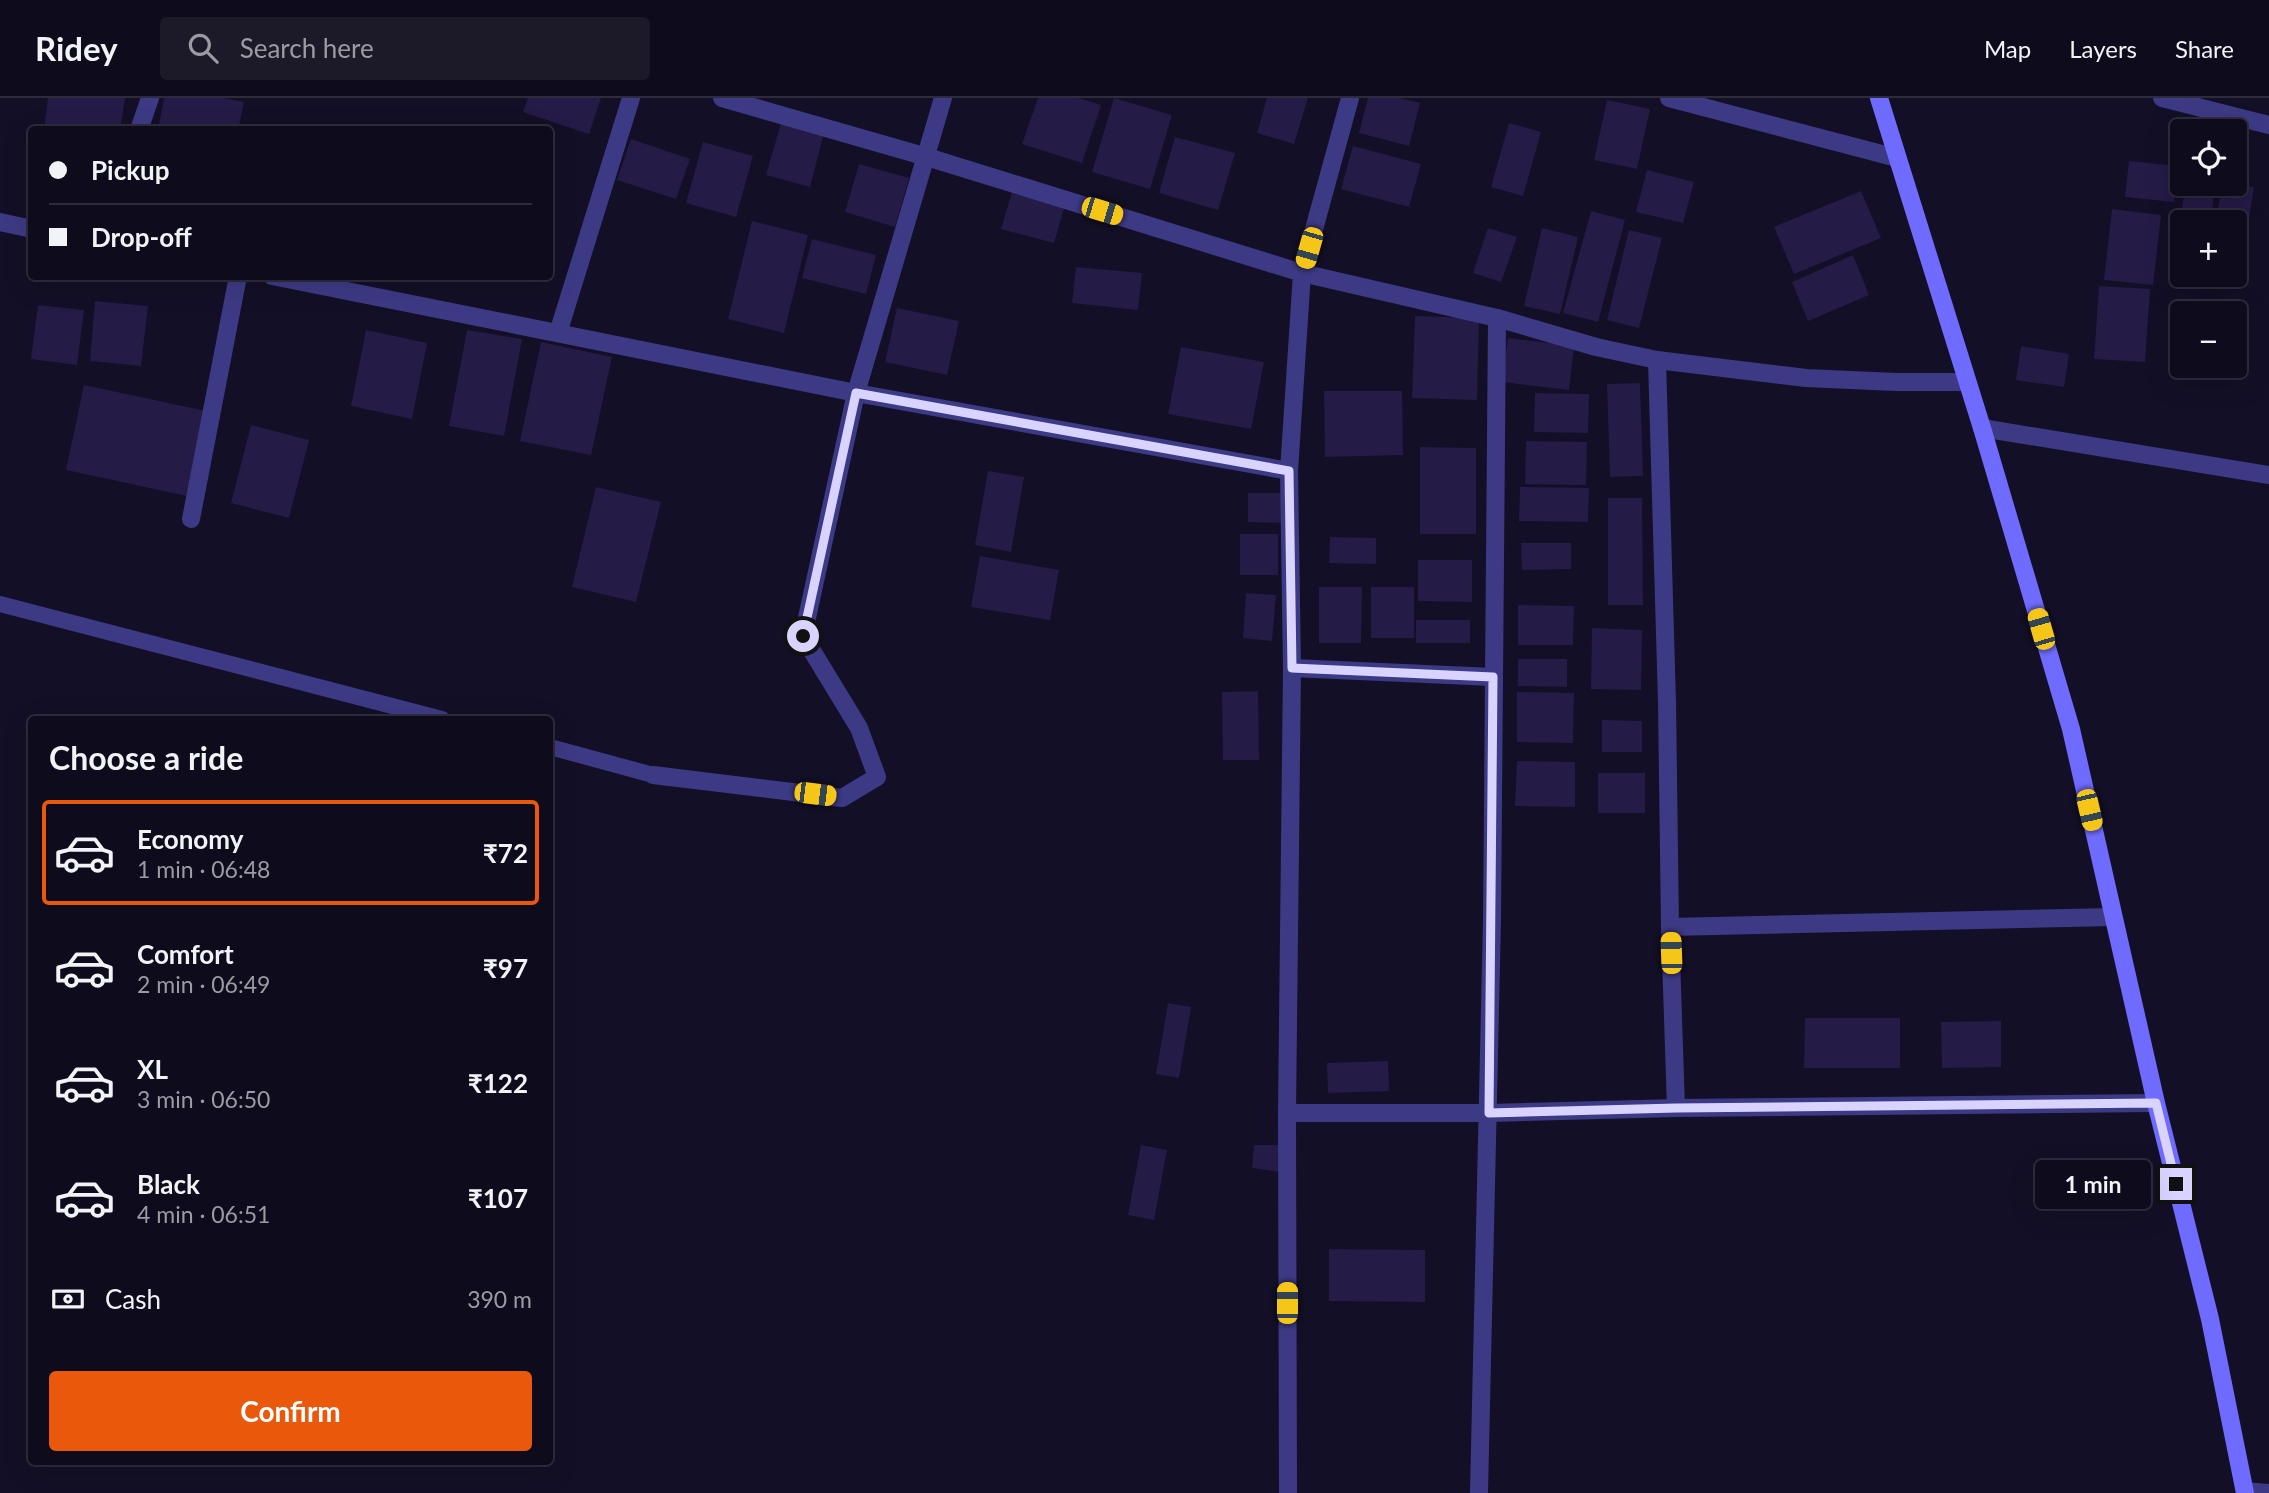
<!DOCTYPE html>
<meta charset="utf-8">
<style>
body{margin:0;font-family:Lato,sans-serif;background:#1c1929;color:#f1f3f6;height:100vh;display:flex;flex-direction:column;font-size:26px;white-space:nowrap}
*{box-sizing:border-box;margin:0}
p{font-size:23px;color:#9b9ba3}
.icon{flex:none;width:38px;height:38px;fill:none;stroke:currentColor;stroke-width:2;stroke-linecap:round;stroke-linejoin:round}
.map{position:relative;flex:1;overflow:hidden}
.drawer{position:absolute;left:28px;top:618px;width:525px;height:749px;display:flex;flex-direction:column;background:#0e0b1c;border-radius:7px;box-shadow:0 7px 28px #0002,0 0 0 2px #2e2b3b}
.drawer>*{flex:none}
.banner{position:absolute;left:28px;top:28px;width:525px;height:154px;border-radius:7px;box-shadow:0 7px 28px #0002,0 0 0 2px #2e2b3b;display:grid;align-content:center;height:154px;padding:0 21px;background:#0e0b1c}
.fabs{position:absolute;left:2170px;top:21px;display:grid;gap:14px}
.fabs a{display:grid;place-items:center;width:77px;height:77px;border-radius:7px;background:#0e0b1c;box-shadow:0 7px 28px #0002,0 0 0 2px #2e2b3b;font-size:35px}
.end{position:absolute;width:32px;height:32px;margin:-16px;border:9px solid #d9d4ff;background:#111;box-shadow:0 0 0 4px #111}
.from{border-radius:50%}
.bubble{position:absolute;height:49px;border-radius:7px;background:#0e0b1c;box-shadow:0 7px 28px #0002,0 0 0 2px #2e2b3b;font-size:23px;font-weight:700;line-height:49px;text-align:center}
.car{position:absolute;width:21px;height:42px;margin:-21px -10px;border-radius:9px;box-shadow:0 0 5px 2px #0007;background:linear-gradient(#f5c518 24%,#345 0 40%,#f5c518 0 76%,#345 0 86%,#f5c518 0)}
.banner b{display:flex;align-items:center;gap:24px;height:66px;font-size:26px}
.banner b+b{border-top:2px solid #2e2b3b}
.banner i{width:18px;height:18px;background:#f1f3f6}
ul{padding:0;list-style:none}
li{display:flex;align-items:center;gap:21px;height:105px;margin:0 14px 10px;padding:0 7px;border:4px solid transparent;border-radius:7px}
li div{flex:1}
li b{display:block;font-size:26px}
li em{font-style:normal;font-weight:700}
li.current{border-color:#ea580c}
li>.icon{width:63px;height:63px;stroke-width:1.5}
h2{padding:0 21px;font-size:32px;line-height:84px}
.pay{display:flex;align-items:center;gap:18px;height:77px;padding:0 21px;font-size:26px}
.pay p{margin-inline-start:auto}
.cta{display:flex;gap:14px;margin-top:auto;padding:14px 21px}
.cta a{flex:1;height:80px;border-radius:7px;background:#ea580c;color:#fff;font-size:28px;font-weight:700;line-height:80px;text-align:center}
header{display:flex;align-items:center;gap:42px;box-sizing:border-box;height:98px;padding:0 35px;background:#0e0b1c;border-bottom:2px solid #2e2b3b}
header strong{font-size:33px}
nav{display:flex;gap:38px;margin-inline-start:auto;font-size:24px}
.search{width:490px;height:63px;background:#1c1929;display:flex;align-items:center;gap:18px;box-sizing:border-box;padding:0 24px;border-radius:7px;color:#9b9ba3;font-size:26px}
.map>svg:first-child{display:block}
</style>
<header>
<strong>Ridey</strong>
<div class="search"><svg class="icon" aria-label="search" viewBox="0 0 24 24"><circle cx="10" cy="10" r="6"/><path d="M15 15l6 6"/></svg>Search here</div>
<nav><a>Map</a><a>Layers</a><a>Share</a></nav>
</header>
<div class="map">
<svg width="2269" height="1395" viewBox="0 0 2269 1395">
<rect width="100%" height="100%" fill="#130f26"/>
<g fill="#241b47">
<polygon points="48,0 125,0 120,32 44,32"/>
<polygon points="164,0 224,0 244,4 238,32 158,32"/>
<polygon points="528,0 601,0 589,36 523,14"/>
<polygon points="1038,0 1079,0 1101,7 1082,65 1022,46"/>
<polygon points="1114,0 1172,17 1150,91 1092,74"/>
<polygon points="1267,0 1308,0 1294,46 1257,35"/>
<polygon points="1368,0 1400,0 1420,5 1409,48 1359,35"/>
<polygon points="1607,2 1650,11 1637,71 1594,62"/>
<polygon points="781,25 824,35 810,89 766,77"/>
<polygon points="1509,25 1541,34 1523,98 1491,89"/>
<polygon points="1175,39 1235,55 1218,112 1159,95"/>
<polygon points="631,41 690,61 676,101 617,82"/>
<polygon points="703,44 753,58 736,119 686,105"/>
<polygon points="1353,48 1421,66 1409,109 1341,91"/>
<polygon points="2129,63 2178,68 2174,104 2125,99"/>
<polygon points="859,66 909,80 895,129 845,114"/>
<polygon points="1647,72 1694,84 1683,125 1636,114"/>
<polygon points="2222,86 2254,89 2245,147 2235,145 2235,124 2216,124"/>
<polygon points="2185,87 2214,89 2212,114 2182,112"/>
<polygon points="1013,91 1066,104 1054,145 1001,131"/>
<polygon points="1861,93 1881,140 1794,176 1774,129"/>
<polygon points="2112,111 2161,117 2153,187 2104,182"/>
<polygon points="1591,113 1625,122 1598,224 1563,215"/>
<polygon points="752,123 808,137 784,235 728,221"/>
<polygon points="1488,130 1517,139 1501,184 1473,175"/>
<polygon points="1542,130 1578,139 1560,216 1524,208"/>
<polygon points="1629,132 1662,140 1639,230 1607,222"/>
<polygon points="812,141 876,157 866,196 802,180"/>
<polygon points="1853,157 1869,197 1808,223 1792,184"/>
<polygon points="1076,169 1142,175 1138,212 1072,205"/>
<polygon points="2099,188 2150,191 2145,264 2094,261"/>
<polygon points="95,203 148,208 141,268 90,263"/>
<polygon points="38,207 84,212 77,267 31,261"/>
<polygon points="897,210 959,223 947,277 885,264"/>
<polygon points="1415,218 1479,220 1477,302 1412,300"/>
<polygon points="366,232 427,245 412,321 351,308"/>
<polygon points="467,232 522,241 504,338 449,328"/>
<polygon points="1508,240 1574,248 1569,292 1502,284"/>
<polygon points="541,244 612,259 591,357 520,343"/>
<polygon points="2021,248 2069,256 2064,289 2016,282"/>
<polygon points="1181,249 1264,264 1251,331 1168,316"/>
<polygon points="1640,285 1643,378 1610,379 1607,286"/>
<polygon points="84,287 206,313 187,398 66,372"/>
<polygon points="1324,293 1402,293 1403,357 1325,359"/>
<polygon points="1535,295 1589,296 1588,335 1534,334"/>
<polygon points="251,327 309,342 289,420 231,405"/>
<polygon points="1526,343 1587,344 1586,387 1525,386"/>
<polygon points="1420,349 1476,350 1476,436 1420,436"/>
<polygon points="988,373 1024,379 1011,454 975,447"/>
<polygon points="596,389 661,404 636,504 572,489"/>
<polygon points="1520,389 1589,390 1588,424 1519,423"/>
<polygon points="1248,395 1285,395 1285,425 1248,424"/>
<polygon points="1608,400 1642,400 1643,507 1608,507"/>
<rect x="1240" y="436" width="38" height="41"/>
<polygon points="1330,439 1376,440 1376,466 1329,465"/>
<polygon points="1521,445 1571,445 1571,471 1522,472"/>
<polygon points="980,458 1059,472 1050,522 971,509"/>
<polygon points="1418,462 1472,462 1472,504 1418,503"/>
<polygon points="1319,489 1362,489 1361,545 1319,545"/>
<rect x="1371" y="489" width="43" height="51"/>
<polygon points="1246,495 1276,497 1272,543 1243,540"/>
<polygon points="1518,507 1574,508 1573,547 1518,547"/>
<rect x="1416" y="522" width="54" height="23"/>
<polygon points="1592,530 1642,532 1641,592 1591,591"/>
<polygon points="1518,561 1567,561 1567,589 1518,588"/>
<polygon points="1258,593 1259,662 1223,662 1222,594"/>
<polygon points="1517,594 1574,595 1573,645 1517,644"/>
<polygon points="1602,622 1642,623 1642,654 1602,654"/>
<polygon points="1517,663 1575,664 1575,709 1515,708"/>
<rect x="1598" y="675" width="47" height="40"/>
<polygon points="1168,905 1191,909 1179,980 1156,976"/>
<polygon points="1805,920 1900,920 1900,970 1804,970"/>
<polygon points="2001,923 2001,969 1942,970 1941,924"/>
<polygon points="1388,963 1389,993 1328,995 1327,965"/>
<polygon points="1141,1047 1167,1052 1154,1122 1128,1117"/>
<polygon points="1254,1047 1284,1047 1281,1074 1252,1070"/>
<polygon points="1329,1151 1425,1152 1425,1204 1329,1203"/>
</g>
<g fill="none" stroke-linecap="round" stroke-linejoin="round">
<g stroke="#3d3a85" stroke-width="16">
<polyline points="0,506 442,621"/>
<polyline points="550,649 653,677"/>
</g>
<g stroke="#3d3a85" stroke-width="18">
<polyline points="722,0 927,59 1302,175 1497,220 1596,249 1657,262 1806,280 1896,284 1966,284"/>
<polyline points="1669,0 1897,60"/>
<polyline points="2162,0 2269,27"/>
<polyline points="139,32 150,0"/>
<polyline points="0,124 32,131"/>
<polyline points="272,178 856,295 1289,373"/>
<polyline points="558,235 631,0"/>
<polyline points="1657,262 1667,604 1670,829 1676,1010"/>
<polyline points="1982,330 2269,377"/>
<polyline points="191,421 238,178"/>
<polyline points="1292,570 1493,579"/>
<polyline points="653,677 842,700 877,679 859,630 803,538 856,295 943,0"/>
<polyline points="1670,829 2113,819"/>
<polyline points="1287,1015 1489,1015 1676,1010 2156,1005"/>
<polyline points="2245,1393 2268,1395"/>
<polyline points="1288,1395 1287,1015 1292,570 1289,373 1302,175 1350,0"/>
<polyline points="1479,1395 1492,822 1497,220"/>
</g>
<polyline stroke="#6f6bff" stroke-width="18" points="1879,0 1982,330 2071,631 2156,1005 2210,1221 2245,1395"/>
</g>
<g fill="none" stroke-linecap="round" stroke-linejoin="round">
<polyline stroke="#d9d4ff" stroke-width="9" points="803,538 856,295 1289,373 1292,570 1493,579 1489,1015 1676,1010 2156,1005 2176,1086"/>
</g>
</svg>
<div class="fabs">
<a><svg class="icon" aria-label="locate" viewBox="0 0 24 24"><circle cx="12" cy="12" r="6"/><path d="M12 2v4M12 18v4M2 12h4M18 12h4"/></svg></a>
<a>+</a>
<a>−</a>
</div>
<i class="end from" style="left:803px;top:538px"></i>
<i class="end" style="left:2176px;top:1086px"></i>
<div class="bubble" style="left:2035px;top:1062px;width:116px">1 min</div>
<i class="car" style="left:1102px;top:113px;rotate:107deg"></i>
<i class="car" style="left:1309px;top:150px;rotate:196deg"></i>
<i class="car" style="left:2041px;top:531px;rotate:344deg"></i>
<i class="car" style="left:815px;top:696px;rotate:97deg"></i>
<i class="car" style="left:2089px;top:712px;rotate:167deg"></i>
<i class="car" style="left:1671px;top:855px;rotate:358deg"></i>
<i class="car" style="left:1287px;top:1205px;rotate:0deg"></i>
<div class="banner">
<b><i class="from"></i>Pickup</b>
<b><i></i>Drop-off</b>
</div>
<section class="drawer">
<h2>Choose a ride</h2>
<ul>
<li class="current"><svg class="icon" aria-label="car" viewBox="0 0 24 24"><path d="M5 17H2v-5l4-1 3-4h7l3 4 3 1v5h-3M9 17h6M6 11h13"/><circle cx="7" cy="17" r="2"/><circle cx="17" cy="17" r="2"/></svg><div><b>Economy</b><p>1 min · 06:48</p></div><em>₹72</em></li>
<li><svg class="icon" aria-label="car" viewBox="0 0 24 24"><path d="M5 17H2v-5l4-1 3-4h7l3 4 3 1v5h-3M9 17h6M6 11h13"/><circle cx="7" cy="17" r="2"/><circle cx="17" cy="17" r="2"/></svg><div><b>Comfort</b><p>2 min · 06:49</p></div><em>₹97</em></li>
<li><svg class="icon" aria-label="car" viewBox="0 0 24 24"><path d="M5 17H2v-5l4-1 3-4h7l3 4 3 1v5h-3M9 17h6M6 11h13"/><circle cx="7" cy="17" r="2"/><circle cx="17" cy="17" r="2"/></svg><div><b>XL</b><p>3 min · 06:50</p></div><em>₹122</em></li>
<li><svg class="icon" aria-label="car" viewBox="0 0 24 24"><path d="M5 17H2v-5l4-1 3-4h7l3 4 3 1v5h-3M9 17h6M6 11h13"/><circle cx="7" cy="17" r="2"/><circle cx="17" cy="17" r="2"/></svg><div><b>Black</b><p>4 min · 06:51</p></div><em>₹107</em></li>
</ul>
<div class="pay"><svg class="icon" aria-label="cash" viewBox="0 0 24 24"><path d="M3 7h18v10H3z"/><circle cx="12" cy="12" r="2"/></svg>Cash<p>390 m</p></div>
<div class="cta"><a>Confirm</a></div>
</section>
</div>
